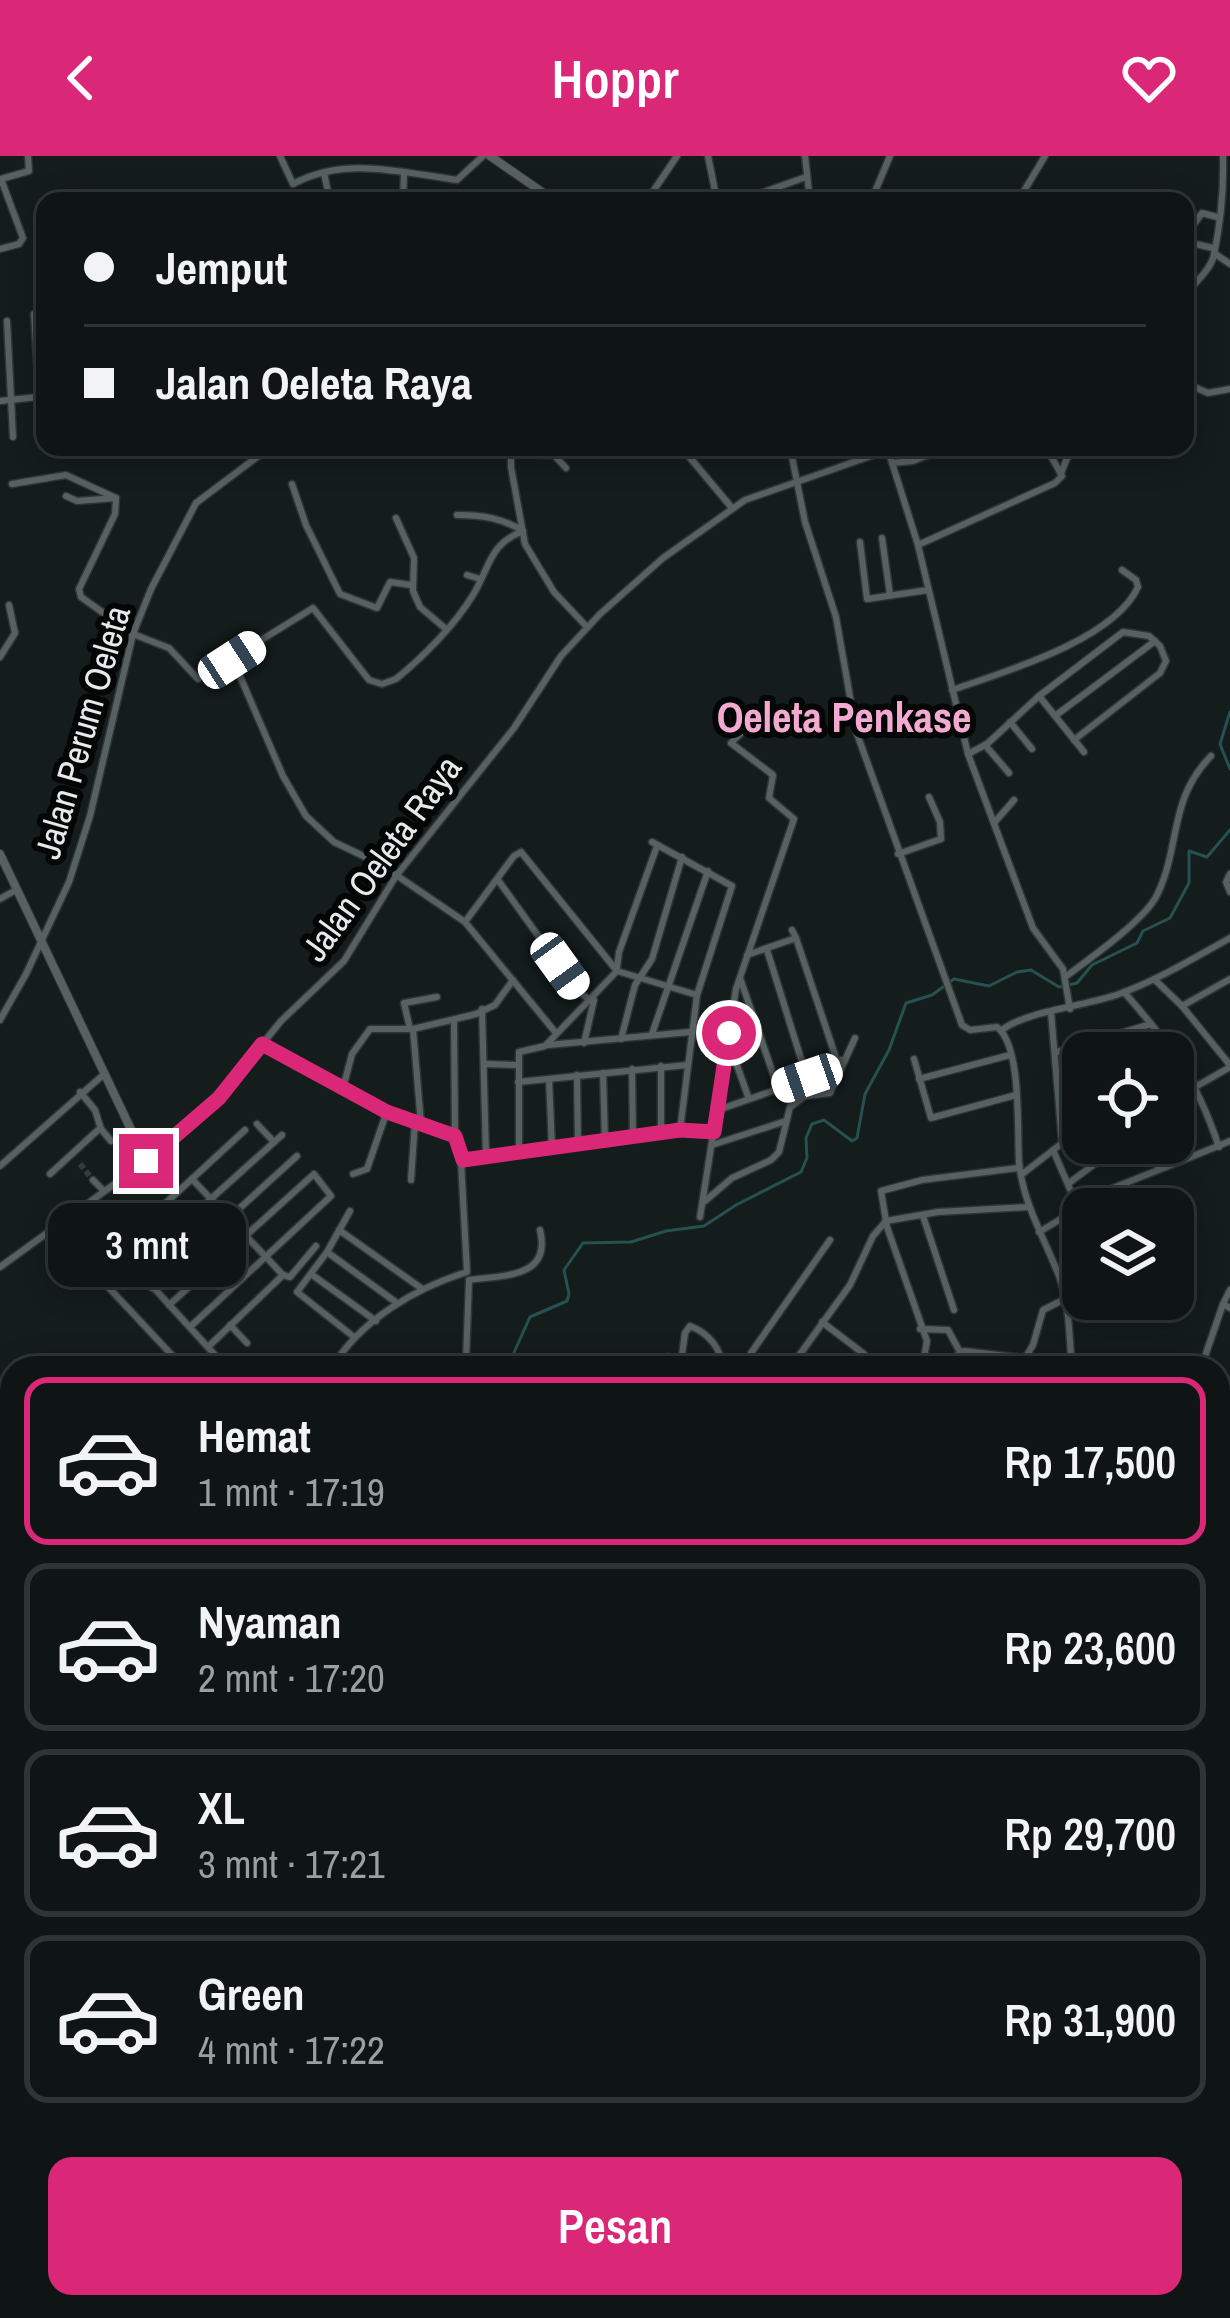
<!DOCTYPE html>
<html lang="id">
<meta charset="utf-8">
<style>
body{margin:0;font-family:"Archivo Narrow",sans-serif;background:#181e1e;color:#f1f3f6;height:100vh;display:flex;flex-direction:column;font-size:45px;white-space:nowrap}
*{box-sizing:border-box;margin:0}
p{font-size:39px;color:#9b9fa0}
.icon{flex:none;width:66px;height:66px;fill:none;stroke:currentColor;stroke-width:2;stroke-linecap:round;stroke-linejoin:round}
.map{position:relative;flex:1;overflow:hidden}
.side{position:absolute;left:0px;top:1200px;width:1230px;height:963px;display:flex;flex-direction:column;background:#0f1515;border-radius:36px 36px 0 0;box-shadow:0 6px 30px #0003,0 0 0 3px #2f3434}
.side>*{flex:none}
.guide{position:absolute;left:36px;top:36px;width:1158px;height:264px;border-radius:24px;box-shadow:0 6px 30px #0003,0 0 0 3px #2f3434;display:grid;align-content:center;height:264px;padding:0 48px;background:#0f1515}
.fabs{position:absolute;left:1062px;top:876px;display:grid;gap:24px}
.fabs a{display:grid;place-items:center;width:132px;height:132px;border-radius:24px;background:#0f1515;box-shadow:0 6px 30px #0003,0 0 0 3px #2f3434;font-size:60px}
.end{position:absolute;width:54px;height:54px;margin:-27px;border:15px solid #db2777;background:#fff;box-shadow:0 0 0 6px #fff}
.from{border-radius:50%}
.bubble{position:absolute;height:84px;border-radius:24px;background:#0f1515;box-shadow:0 6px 30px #0003,0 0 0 3px #2f3434;font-size:39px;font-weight:600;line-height:84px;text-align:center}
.car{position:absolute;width:36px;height:72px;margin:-36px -18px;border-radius:15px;box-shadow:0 0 9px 3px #0007;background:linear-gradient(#fff 24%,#345 0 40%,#fff 0 76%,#345 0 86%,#fff 0)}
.guide b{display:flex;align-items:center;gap:42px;height:114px;font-size:45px}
.guide b+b{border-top:3px solid #2f3434}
.guide i{width:30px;height:30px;background:#f1f3f6}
ul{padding:21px 0 0;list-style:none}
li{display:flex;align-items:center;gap:36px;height:168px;margin:0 24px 18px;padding:0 24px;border:6px solid #2f3434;border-radius:24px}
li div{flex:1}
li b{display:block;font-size:45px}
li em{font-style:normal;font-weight:600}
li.selected{border-color:#db2777}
li>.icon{width:108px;height:108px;stroke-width:1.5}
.button{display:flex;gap:24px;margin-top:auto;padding:24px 48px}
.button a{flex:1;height:138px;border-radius:24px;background:#db2777;color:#fff;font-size:48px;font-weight:600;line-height:138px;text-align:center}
header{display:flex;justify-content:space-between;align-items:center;height:156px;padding:0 48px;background:#db2777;color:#fff;font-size:54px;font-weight:600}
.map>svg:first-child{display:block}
</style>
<header><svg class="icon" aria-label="back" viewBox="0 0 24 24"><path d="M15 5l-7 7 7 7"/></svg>Hoppr<svg class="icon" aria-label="heart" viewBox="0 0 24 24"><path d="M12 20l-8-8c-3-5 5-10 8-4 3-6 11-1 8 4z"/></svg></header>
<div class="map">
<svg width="1230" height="2162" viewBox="0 0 1230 2162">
<rect width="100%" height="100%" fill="#141c1c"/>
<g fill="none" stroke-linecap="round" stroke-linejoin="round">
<g stroke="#265151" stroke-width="3">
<polyline points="1230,556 1220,588 1230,613"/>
<polyline points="507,1212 530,1161 567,1145 569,1138 564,1114 583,1087 631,1086 666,1075 704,1070 736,1049 801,1016 807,1002 806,982 812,968 824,964 852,985 857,982 865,938 889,894 906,847 932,839 954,823 989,830 1017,816 1031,814 1059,831 1077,827 1092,809 1137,787 1143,775 1170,762 1189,727 1189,695 1207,701 1230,674"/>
<polyline points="0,1841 12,1838"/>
</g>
<polyline stroke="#333b3b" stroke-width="6" stroke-dasharray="6 3" stroke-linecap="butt" points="80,1008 93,1024"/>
<g stroke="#2f3535" stroke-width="9">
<g id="minor">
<path d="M 280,0 L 293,28 C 344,0 400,16 457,24 L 483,0"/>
<polyline points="708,0 717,45"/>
<polyline points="805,0 810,45"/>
<polyline points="324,17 330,45"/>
<polyline points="403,45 404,17"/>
<polyline points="639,45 652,37 677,0"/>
<polyline points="739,45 806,21"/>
<polyline points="871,45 890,0"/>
<polyline points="1018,45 1045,0"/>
<polyline points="1213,92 1191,87 1187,78 1202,57 1217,61"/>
<polyline points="0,93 19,88 23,82 1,23 29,15 28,0"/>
<polyline points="1214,97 1230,108"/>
<path d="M 1185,139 C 1194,128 1211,113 1214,99 C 1220,69 1224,31 1223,0"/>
<polyline points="34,158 41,268"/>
<polyline points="7,165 13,281"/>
<polyline points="1185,227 1208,237 1230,233"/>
<polyline points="0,245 38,241"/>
<polyline points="511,291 511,311 525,388 554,436 587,471"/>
<polyline points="681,291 732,352"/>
<path d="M 790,291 L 805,366 L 836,461 L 856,575 L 962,869 L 970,874 L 997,871 C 1022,890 1017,974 1019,1006 C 1023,1048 1044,1081 1059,1120 C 1070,1148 1069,1182 1072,1212"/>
<polyline points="895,291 888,294 918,389 968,598 1033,772 1063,813 1070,853"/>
<polyline points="510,298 554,299 566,312"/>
<polyline points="892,307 913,305 948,291"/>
<polyline points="1061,317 1068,300 1095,291"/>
<polyline points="12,328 66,319 116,342 77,345 66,340"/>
<polyline points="292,328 306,369 340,438 377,452 390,426 411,429"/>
<path d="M 116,342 L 115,358 L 79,433 L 81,441 L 133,478 L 169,492 L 198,523 L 313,452 L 369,524 L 382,528 L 396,523 C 423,501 455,469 473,439 C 490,411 489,388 523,375"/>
<path d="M 457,359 C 482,359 502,362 523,375"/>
<polyline points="396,362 414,402 413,435 420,451 446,473"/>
<polyline points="882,382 890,439"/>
<polyline points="860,386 867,443 928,434"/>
<polyline points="918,389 1055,327 1062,320 1046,291"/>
<polyline points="467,419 480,423"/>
<polyline points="0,501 15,477 9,449"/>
<polyline points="233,504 283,620 306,660 334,686 380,708 465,766 556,877"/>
<path d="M 952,534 C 1004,516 1114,484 1138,431 L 1136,424 L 1122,414"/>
<polyline points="1039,540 1084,596"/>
<polyline points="1055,560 1155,485"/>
<polyline points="1010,566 1032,593"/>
<polyline points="985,589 1009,617"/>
<polyline points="968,598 987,588 1039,540 1123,476 1149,480 1160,490 1166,505 1160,517 1074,584"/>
<polyline points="994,667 1014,644"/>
<polyline points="898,698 941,683 940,666 929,641"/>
<polyline points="1230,718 1226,726 1230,736"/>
<polyline points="498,724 578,835 590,844"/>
<polyline points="0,743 16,734"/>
<polyline points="465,766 514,700 521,696 617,815"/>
<polyline points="796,782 838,908"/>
<polyline points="767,794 807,922"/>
<polyline points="747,799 796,782 792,774"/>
<polyline points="617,812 619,796 657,690"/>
<polyline points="617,815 697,839"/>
<path d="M 1065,821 C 1088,804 1145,764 1157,739 C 1181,690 1168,644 1211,600"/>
<polyline points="740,822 778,932"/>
<polyline points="1154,823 1182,850 1230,909"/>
<path d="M 1124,836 C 1173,892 1195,920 1219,991"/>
<polyline points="1182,850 1230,823"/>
<polyline points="482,853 486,999"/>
<polyline points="1051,856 1062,986"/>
<polyline points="0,864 26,818 69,726 90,660 133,478 151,433 196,347 265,295 350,291"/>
<polyline points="454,864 455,980"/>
<polyline points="410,873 404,847 437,841"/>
<polyline points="413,873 421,968"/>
<path d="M 1002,874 C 1026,855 1086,850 1119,838 C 1158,824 1194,802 1230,782"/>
<polyline points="652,878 708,715"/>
<polyline points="621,883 635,829 652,803 682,701"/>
<polyline points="584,887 594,844"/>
<path d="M 262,888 L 387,955 L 449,977 L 460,987 L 467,1116 C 416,1132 360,1164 332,1212"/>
<polyline points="548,889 690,876"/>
<polyline points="730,890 749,943"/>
<polyline points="1057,896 1151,868"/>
<polyline points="914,903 931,962 1016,939"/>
<polyline points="484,908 516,909"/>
<polyline points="661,910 661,978"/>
<polyline points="632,913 633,982"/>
<polyline points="603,917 605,985"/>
<polyline points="577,919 578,987"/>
<polyline points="549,923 552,992"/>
<polyline points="919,923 1010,899"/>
<polyline points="518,926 687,909"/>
<polyline points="1058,931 1083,924"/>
<polyline points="343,932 352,898 370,873 413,873 476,858 495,849 513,824"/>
<polyline points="80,936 95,954 101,973"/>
<polyline points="1173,937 1197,930 1230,911"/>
<polyline points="718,954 830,915 841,904"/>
<polyline points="257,968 274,986"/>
<polyline points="680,974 712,976"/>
<polyline points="1148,987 1159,1013"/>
<polyline points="712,989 786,965"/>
<polyline points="1053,994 1083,1063"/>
<polyline points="519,995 519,896 545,890 617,815"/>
<polyline points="1191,1001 1230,985"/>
<polyline points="462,1004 680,974 697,839 732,730 652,686"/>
<polyline points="0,1010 103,919"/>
<polyline points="50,1018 98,974 101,973 111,985"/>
<polyline points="353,1018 367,1013 387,955"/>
<polyline points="1021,1019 1083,971"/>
<polyline points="192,1023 283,1119"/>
<polyline points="93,1024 104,1035"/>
<polyline points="411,1024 415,965"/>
<polyline points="1069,1027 1123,987"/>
<polyline points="705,1045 732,1022 771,1004 779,996 790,951 805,940 830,937 855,882"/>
<polyline points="81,1052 225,1210"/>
<polyline points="1147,1053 1167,1040"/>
<polyline points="350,1055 327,1096 297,1136 354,1181"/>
<polyline points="923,1060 954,1154"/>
<polyline points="700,1061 736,833 794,663 769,642 773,619 731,587 746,572"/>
<polyline points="53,1072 184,1212"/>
<polyline points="339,1074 421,1132"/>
<polyline points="1039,1076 1113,1032 1191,1001 1173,955"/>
<polyline points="117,1092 245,974"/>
<polyline points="327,1096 397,1147"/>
<polyline points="0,1111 167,990 219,942 281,865 344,805 396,720 514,572 561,500 600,458 663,402 745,344 888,294 886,291"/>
<polyline points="134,1112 282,979"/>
<polyline points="311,1118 376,1165"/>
<path d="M 469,1124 C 502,1119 552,1123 540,1074"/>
<polyline points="152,1132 297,1000"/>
<polyline points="1223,1148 1230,1134"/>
<polyline points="169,1149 314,1018 331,1040 190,1171"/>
<polyline points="822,1166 864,1198"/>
<polyline points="230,1169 247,1187"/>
<polyline points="920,1173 948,1174 960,1196"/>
<polyline points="208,1191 283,1119 290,1121 316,1090"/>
<polyline points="466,1204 469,1125"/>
<polyline points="663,1212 668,1201"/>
<path d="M 685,1212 L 681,1206 L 685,1177 L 690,1170 C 708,1177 723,1193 721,1212"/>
<polyline points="768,1212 751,1201 751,1197 830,1084"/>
<polyline points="790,1212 850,1129 873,1080 886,1065 938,1056 1028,1051"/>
<polyline points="922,1212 927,1185 887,1071 881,1035 922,1024 1018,1012"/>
<polyline points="938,1212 964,1195 1025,1202 1033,1189 1043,1154 1065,1143"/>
<polyline points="1201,1212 1223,1148 1230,1152"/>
<polyline points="1218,1266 1230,1268"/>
<polyline points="1218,1478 1230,1479"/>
<polyline points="1218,1563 1230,1570"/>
<polyline points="1218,1713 1230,1699"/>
<polyline points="331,2151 344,2162"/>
<polyline points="702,2151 705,2162"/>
<polyline points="9,2162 12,2135"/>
<polyline points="147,2162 150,2151"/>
</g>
</g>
<g stroke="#2f3535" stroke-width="10">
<g id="tertiary">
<polyline points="490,0 555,45"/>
<polyline points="0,698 146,1005"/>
<polyline points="0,1516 12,1527"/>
<polyline points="1218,1788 1230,1799"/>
</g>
</g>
<use href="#minor" stroke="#586161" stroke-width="6"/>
<use href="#tertiary" stroke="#586161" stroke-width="8"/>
</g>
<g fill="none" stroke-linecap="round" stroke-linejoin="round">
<polyline stroke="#db2777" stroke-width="15" points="146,1005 219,942 262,888 387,956 455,980 463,1004 680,974 714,976 729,877"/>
</g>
<g text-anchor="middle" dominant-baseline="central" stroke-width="12" stroke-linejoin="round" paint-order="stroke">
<g font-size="36" fill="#e5ebeb" stroke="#040606">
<text transform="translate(82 576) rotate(-74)">Jalan Perum Oeleta</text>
<text transform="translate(381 702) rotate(-54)">Jalan Oeleta Raya</text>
</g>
<g font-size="42" font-weight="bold" fill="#f3a9d0" stroke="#040606">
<text x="844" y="561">Oeleta Penkase</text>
</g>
</g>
</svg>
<div class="fabs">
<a><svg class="icon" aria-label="locate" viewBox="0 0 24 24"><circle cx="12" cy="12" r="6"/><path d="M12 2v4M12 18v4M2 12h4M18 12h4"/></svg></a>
<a><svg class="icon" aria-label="layers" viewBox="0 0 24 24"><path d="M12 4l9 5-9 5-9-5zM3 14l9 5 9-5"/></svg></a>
</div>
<i class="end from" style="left:729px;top:877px"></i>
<i class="end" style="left:146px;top:1005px"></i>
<div class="bubble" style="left:48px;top:1047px;width:198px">3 mnt</div>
<i class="car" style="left:232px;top:504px;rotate:57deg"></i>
<i class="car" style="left:560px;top:810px;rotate:144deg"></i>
<i class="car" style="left:807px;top:922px;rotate:251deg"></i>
<div class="guide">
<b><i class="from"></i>Jemput</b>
<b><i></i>Jalan Oeleta Raya</b>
</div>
<section class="side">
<ul>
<li class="selected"><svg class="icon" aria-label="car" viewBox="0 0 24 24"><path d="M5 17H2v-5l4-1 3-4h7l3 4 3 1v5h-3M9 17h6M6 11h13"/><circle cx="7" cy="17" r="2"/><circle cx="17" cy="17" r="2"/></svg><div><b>Hemat</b><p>1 mnt · 17:19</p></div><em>Rp 17,500</em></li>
<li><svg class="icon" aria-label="car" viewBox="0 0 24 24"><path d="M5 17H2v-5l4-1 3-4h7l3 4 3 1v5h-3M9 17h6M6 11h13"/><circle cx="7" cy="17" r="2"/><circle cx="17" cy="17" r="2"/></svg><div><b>Nyaman</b><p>2 mnt · 17:20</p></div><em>Rp 23,600</em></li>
<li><svg class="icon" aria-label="car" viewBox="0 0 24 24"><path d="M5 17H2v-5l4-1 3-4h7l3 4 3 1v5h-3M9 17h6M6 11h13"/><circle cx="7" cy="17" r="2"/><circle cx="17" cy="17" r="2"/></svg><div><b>XL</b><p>3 mnt · 17:21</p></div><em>Rp 29,700</em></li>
<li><svg class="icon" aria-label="car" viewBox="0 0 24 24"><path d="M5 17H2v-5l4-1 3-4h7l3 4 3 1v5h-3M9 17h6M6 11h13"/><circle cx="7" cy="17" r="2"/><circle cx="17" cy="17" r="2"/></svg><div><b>Green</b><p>4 mnt · 17:22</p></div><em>Rp 31,900</em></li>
</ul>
<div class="button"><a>Pesan</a></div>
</section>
</div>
